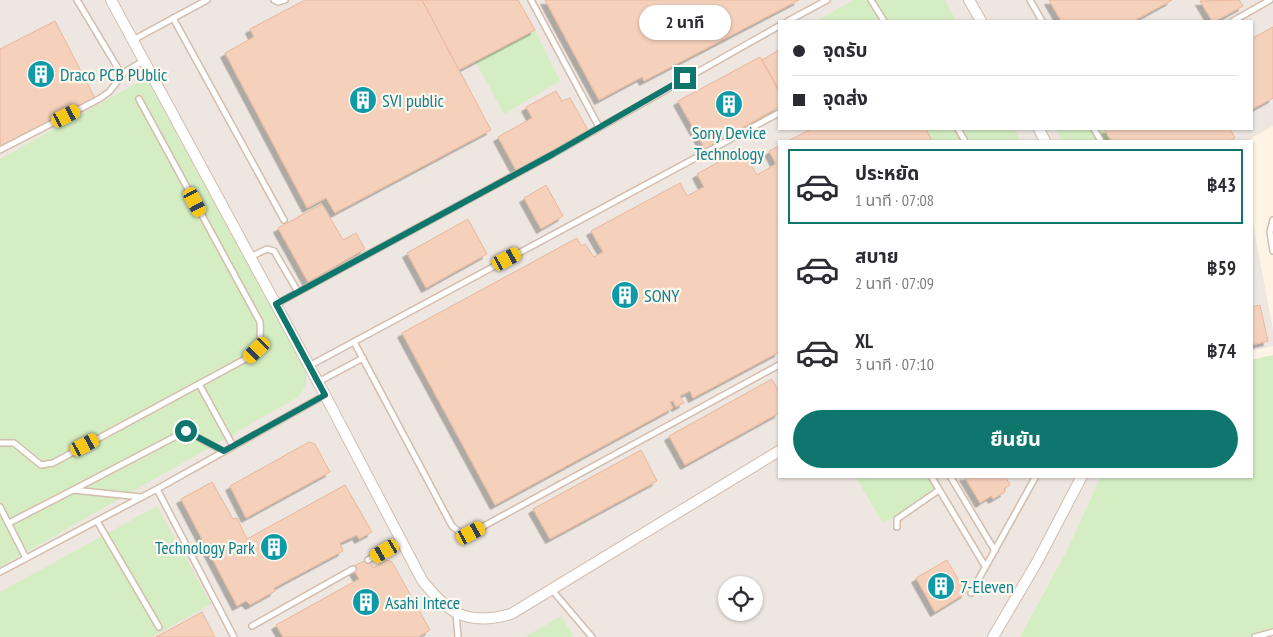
<!DOCTYPE html>
<html lang="th">
<meta charset="utf-8">
<style>
body{margin:0;font-family:"PT Sans Narrow","Noto Sans Thai",sans-serif;background:#f7f7f7;color:#2b2b33;height:100vh;display:flex;flex-direction:column;font-size:19px;white-space:nowrap}
*{box-sizing:border-box;margin:0}
p{font-size:16px;color:#7c7c81}
.icon{flex:none;width:28px;height:28px;fill:none;stroke:currentColor;stroke-width:2;stroke-linecap:round;stroke-linejoin:round}
.map{position:relative;flex:1;overflow:hidden}
.side{position:absolute;left:778px;top:140px;width:475px;height:338px;display:flex;flex-direction:column;background:#fff;border-radius:0px;box-shadow:0 1px 4px #0004}
.side>*{flex:none}
.hud{position:absolute;left:778px;top:20px;width:475px;height:110px;border-radius:0px;box-shadow:0 1px 4px #0004;display:grid;align-content:center;height:110px;padding:0 15px;background:#fff}
.controls{position:absolute;left:718px;top:576px;display:grid;gap:10px}
.controls a{display:grid;place-items:center;width:45px;height:45px;border-radius:50%;background:#fff;box-shadow:0 1px 4px #0004;font-size:25px}
.end{position:absolute;width:22px;height:22px;margin:-11px;border:6px solid #0f766e;background:#fff;box-shadow:0 0 0 2px #fff}
.from{border-radius:50%}
.bubble{position:absolute;height:35px;border-radius:18px;background:#fff;box-shadow:0 1px 4px #0004;font-size:16px;font-weight:700;line-height:35px;text-align:center}
.car{position:absolute;width:15px;height:30px;margin:-15px -8px;border-radius:6px;box-shadow:0 0 4px 1px #0007;background:linear-gradient(#f5c518 24%,#345 0 40%,#f5c518 0 76%,#345 0 86%,#f5c518 0)}
.hud b{display:flex;align-items:center;gap:18px;height:48px;font-size:19px}
.hud b+b{border-top:1px solid #e1e1e2}
.hud i{width:12px;height:12px;background:#2b2b33}
ul{padding:9px 0 0;list-style:none}
li{display:flex;align-items:center;gap:15px;height:75px;margin:0 10px 8px;padding:0 5px;border:2px solid transparent;border-radius:0px}
li div{flex:1}
li b{display:block;font-size:19px}
li em{font-style:normal;font-weight:700}
li.current{border-color:#0f766e}
li>.icon{width:45px;height:45px;stroke-width:1.5}
.primary-button{display:flex;gap:10px;margin-top:auto;padding:10px 15px}
.primary-button a{flex:1;height:58px;border-radius:30px;background:#0f766e;color:#fff;font-size:20px;font-weight:700;line-height:58px;text-align:center}
.map>svg:first-child{display:block}
</style>
<div class="map">
<svg width="1273" height="637" viewBox="0 0 1273 637">
<defs>
<filter id="shadow"><feDropShadow dx="-4.5" dy="4.5" stdDeviation="0" flood-color="#0004"/></filter>
</defs>
<rect width="100%" height="100%" fill="#fef4e6"/>
<g fill="#eee6e0" fill-rule="evenodd">
<path d="M 0,0 L 1273,0 L 1273,126 L 1247,141 L 779,141 L 779,476 L 1101,476 L 1067,550 L 1020,637 L 0,637 ZM 779,21 L 1251,21 L 1251,129 L 779,129 ZM 726,585 L 754,585 L 754,612 L 726,612 Z"/>
<polygon points="1251,213 1273,330 1273,346 1251,351"/>
</g>
<g fill="#d5edc3">
<polygon points="853,0 945,0 956,21 817,21"/>
<polygon points="535,30 560,81 504,114 475,61"/>
<polygon points="146,78 306,371 306,385 298,397 0,567 0,159"/>
<polygon points="926,129 1014,129 1021,141 932,141"/>
<polygon points="1056,129 1104,129 1111,141 1063,141"/>
<polygon points="1273,355 1273,632 1253,637 1020,637 1067,550 1101,476 1251,476 1251,360"/>
<polygon points="855,476 937,476 943,487 883,523"/>
<polygon points="157,506 211,604 152,637 0,637 0,592"/>
<polygon points="561,616 574,637 525,637"/>
</g>
<g fill="#f5d1bc" stroke="#e9b79b" filter="url(#shadow)">
<polygon points="305,0 422,0 491,130 335,213 326,198 307,208 225,53 254,37 250,29"/>
<polygon points="422,0 518,0 535,30 459,70"/>
<polygon points="545,0 799,0 644,81 642,77 599,100"/>
<polygon points="1049,0 1172,0 1134,21 1061,21"/>
<polygon points="1239,0 1243,6 1216,21 1212,21 1200,1"/>
<polygon points="55,21 95,98 0,148 0,49"/>
<polygon points="1273,27 1273,98 1251,110 1251,39"/>
<polygon points="779,50 779,90 762,60"/>
<polygon points="760,57 779,91 779,107 705,149 678,101"/>
<polygon points="556,91 562,101 570,98 589,132 517,172 498,137 532,118 526,107"/>
<polygon points="811,129 926,129 932,141 788,141"/>
<polygon points="1104,129 1230,129 1235,138 1229,141 1111,141"/>
<polygon points="779,146 779,352 693,398 690,391 680,396 684,403 676,407 673,401 670,402 673,408 495,505 402,333 577,238 581,246 585,244 594,257 603,252 591,231 680,183 687,196 704,187 697,174 742,149 757,175 776,164 769,151"/>
<polygon points="546,185 563,216 541,229 524,198"/>
<polygon points="322,204 343,240 356,233 365,249 308,282 278,228"/>
<polygon points="468,219 487,254 426,288 407,253"/>
<polygon points="1260,305 1268,341 1251,345 1251,307"/>
<polygon points="772,379 779,392 779,413 685,465 669,436"/>
<polygon points="309,442 315,444 330,472 246,518 230,486"/>
<polygon points="641,450 657,481 550,539 533,509"/>
<polygon points="964,476 1005,476 1010,485 1004,489 1005,492 993,499 991,496 980,503"/>
<polygon points="212,482 233,519 237,518 247,539 345,485 372,532 359,539 357,535 340,543 343,551 274,588 275,591 250,605 246,601 237,606 181,499"/>
<polygon points="368,559 373,568 387,560 392,562 430,630 418,637 283,637 276,625 359,579 352,567"/>
<polygon points="947,560 966,593 935,612 916,578"/>
<polygon points="202,612 215,637 156,637"/>
</g>
<g fill="none" stroke-linecap="round" stroke-linejoin="round">
<g stroke="#d3bdad" stroke-width="8">
<g id="lane">
<polyline points="77,0 122,75"/>
<polyline points="274,0 278,2 285,0"/>
<polyline points="531,0 599,127"/>
<polyline points="871,0 884,21"/>
<polyline points="1030,0 1042,21"/>
<polyline points="173,18 284,220"/>
<polyline points="788,21 827,0"/>
<polyline points="1233,21 1270,0"/>
<polyline points="133,40 207,0"/>
<polyline points="958,129 965,141"/>
<polyline points="1094,129 1101,141"/>
<polyline points="0,150 99,99 109,92 125,72 143,61"/>
<polyline points="1273,220 1270,232 1273,251"/>
<polyline points="250,257 267,249 274,251 298,292"/>
<polyline points="276,304 553,154 779,26"/>
<polyline points="354,342 452,526 462,534 471,533 779,365"/>
<polyline points="309,366 779,113"/>
<polyline points="318,382 363,358"/>
<polyline points="199,384 233,446"/>
<path d="M 0,443 L 14,443 L 41,465 L 53,463 L 249,357 C 261,346 261,338 260,322 L 139,99"/>
<polyline points="931,476 985,566"/>
<polyline points="950,476 995,551"/>
<polyline points="157,489 234,637"/>
<polyline points="73,490 186,431 223,451"/>
<polyline points="0,507 26,558"/>
<polyline points="97,521 159,627"/>
<polyline points="9,523 73,490 141,497"/>
<polyline points="897,527 897,519 939,490"/>
<polyline points="368,560 401,541"/>
<polyline points="0,572 157,489 325,395"/>
<polyline points="552,590 592,637"/>
<polyline points="971,593 1036,476"/>
<polyline points="456,613 458,637"/>
<polyline points="252,626 353,569"/>
<polyline points="1255,637 1273,632"/>
</g>
</g>
<g stroke="#d3bdad" stroke-width="12">
<g id="street">
<path d="M 111,0 L 325,395 L 422,580 C 448,614 468,626 511,614 L 779,451"/>
<polyline points="969,0 981,21"/>
<polyline points="1039,129 1045,141"/>
<polyline points="993,637 1037,562 1082,476"/>
</g>
</g>
<use href="#lane" stroke="#fff" stroke-width="5"/>
<use href="#street" stroke="#fff" stroke-width="10"/>
</g>
<g fill="none" stroke-linecap="round" stroke-linejoin="round">
<polyline stroke="#0f766e" stroke-width="6" points="186,431 224,451 325,395 276,304 553,154 685,78"/>
</g>
<defs>
<g id="building-disc" transform="scale(1.4375)"><circle r="9.5" fill="#0f9aa8" stroke="#fff8ee"/><path d="M-4-6H4V6H1V3H-1V6H-4ZM-2.5-4.3h1.7v1.8h-1.7ZM.8-4.3h1.7v1.8H.8ZM-2.5-1h1.7V.8h-1.7ZM.8-1h1.7V.8H.8Z" fill="#fff"/></g>
</defs>
<g fill-rule="evenodd">
<use href="#building-disc" x="41" y="74"/>
<use href="#building-disc" x="363" y="100"/>
<use href="#building-disc" x="729" y="104"/>
<use href="#building-disc" x="625" y="295"/>
<use href="#building-disc" x="274" y="547"/>
<use href="#building-disc" x="941" y="586"/>
<use href="#building-disc" x="366" y="602"/>
</g>
<g text-anchor="middle" dominant-baseline="central" stroke-width="4.5" stroke-linejoin="round" paint-order="stroke">
<g font-size="18" fill="#0d838f" stroke="#fff8ee" text-anchor="start">
<text x="60" y="74">Draco PCB PUblic</text>
<text x="382" y="100">SVI public</text>
<text x="729" y="132" text-anchor="middle">Sony Device<tspan x="729" dy="21">Technology</tspan></text>
<text x="644" y="295">SONY</text>
<text x="255" y="547" text-anchor="end">Technology Park</text>
<text x="960" y="586">7-Eleven</text>
<text x="385" y="602">Asahi Intece</text>
</g>
</g>
</svg>
<div class="controls">
<a><svg class="icon" aria-label="locate" viewBox="0 0 24 24"><circle cx="12" cy="12" r="6"/><path d="M12 2v4M12 18v4M2 12h4M18 12h4"/></svg></a>
</div>
<i class="end from" style="left:186px;top:431px"></i>
<i class="end" style="left:685px;top:78px"></i>
<div class="bubble" style="left:639px;top:5px;width:92px">2 นาที</div>
<i class="car" style="left:66px;top:116px;rotate:63deg"></i>
<i class="car" style="left:195px;top:202px;rotate:152deg"></i>
<i class="car" style="left:507px;top:259px;rotate:62deg"></i>
<i class="car" style="left:257px;top:350px;rotate:226deg"></i>
<i class="car" style="left:85px;top:445px;rotate:62deg"></i>
<i class="car" style="left:471px;top:533px;rotate:62deg"></i>
<i class="car" style="left:385px;top:551px;rotate:240deg"></i>
<div class="hud">
<b><i class="from"></i>จุดรับ</b>
<b><i></i>จุดส่ง</b>
</div>
<section class="side">
<ul>
<li class="current"><svg class="icon" aria-label="car" viewBox="0 0 24 24"><path d="M5 17H2v-5l4-1 3-4h7l3 4 3 1v5h-3M9 17h6M6 11h13"/><circle cx="7" cy="17" r="2"/><circle cx="17" cy="17" r="2"/></svg><div><b>ประหยัด</b><p>1 นาที · 07:08</p></div><em>฿43</em></li>
<li><svg class="icon" aria-label="car" viewBox="0 0 24 24"><path d="M5 17H2v-5l4-1 3-4h7l3 4 3 1v5h-3M9 17h6M6 11h13"/><circle cx="7" cy="17" r="2"/><circle cx="17" cy="17" r="2"/></svg><div><b>สบาย</b><p>2 นาที · 07:09</p></div><em>฿59</em></li>
<li><svg class="icon" aria-label="car" viewBox="0 0 24 24"><path d="M5 17H2v-5l4-1 3-4h7l3 4 3 1v5h-3M9 17h6M6 11h13"/><circle cx="7" cy="17" r="2"/><circle cx="17" cy="17" r="2"/></svg><div><b>XL</b><p>3 นาที · 07:10</p></div><em>฿74</em></li>
</ul>
<div class="primary-button"><a>ยืนยัน</a></div>
</section>
</div>
